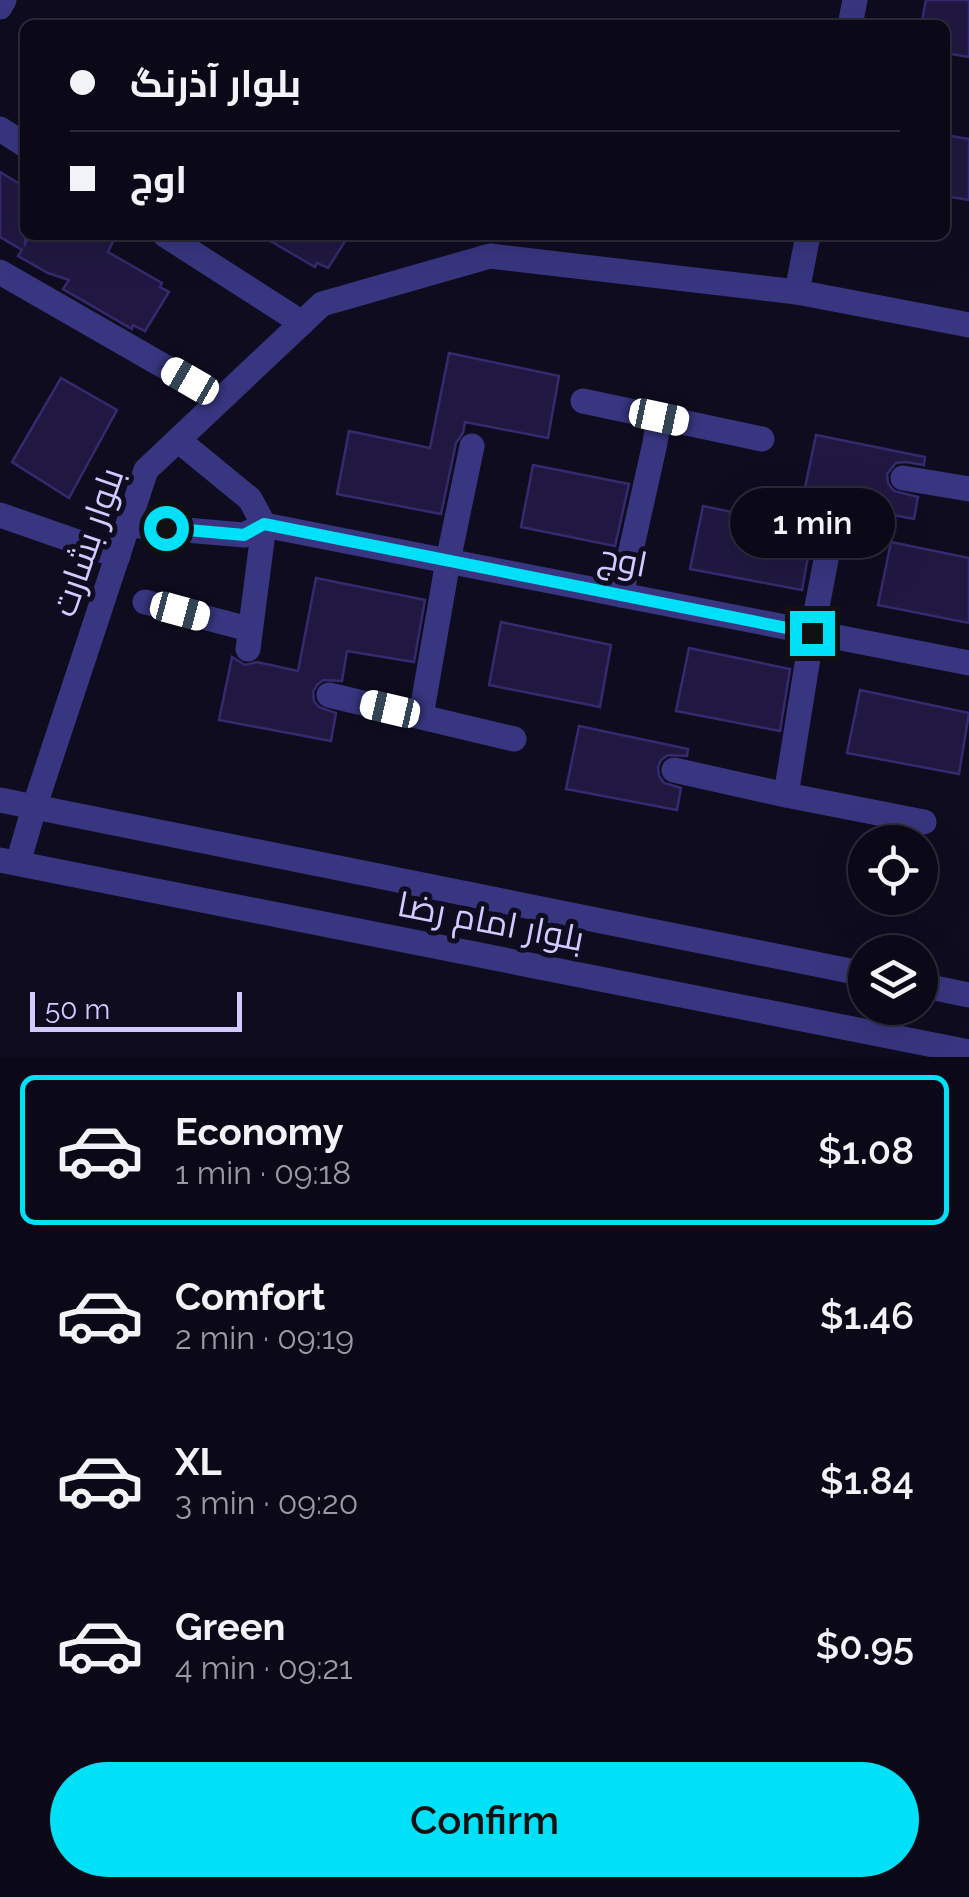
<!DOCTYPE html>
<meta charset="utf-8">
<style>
body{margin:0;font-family:Raleway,Cairo,sans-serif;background:#191725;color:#f1f3f6;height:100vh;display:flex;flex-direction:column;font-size:38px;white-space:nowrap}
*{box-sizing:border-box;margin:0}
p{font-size:32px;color:#9a9aa2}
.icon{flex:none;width:55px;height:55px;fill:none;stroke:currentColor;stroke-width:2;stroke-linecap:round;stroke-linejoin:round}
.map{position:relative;height:1057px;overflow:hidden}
.drawer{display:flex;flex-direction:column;background:#0b0918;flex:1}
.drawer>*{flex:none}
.hud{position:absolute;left:20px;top:20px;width:930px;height:220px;border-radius:15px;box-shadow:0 10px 40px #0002,0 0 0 2px #2b2a37;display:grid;align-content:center;height:220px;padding:0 50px;background:#0b0918}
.fabs{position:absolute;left:848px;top:825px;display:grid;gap:20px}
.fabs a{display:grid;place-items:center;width:90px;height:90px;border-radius:50%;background:#0b0918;box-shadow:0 10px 40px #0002,0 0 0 2px #2b2a37;font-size:50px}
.scale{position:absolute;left:30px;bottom:25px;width:212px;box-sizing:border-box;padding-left:10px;border:5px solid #d1cbff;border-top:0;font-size:28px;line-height:35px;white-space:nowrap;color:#d1cbff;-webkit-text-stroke:8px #0f0c20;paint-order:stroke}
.end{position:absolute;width:45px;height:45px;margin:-22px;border:12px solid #00e0f6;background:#111;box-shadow:0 0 0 5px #111}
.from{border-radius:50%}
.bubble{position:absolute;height:70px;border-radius:35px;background:#0b0918;box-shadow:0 10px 40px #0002,0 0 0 2px #2b2a37;font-size:32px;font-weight:600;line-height:70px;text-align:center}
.car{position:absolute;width:30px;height:60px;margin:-30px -15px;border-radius:12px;box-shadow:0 0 8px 2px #0007;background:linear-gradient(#fff 24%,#345 0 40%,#fff 0 76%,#345 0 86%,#fff 0)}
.hud b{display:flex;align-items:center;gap:35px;height:95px;font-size:38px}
.hud b+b{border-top:2px solid #2b2a37}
.hud i{width:25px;height:25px;background:#f1f3f6}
ul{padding:18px 0 0;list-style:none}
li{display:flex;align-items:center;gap:30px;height:150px;margin:0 20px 15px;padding:0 30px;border:5px solid transparent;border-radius:15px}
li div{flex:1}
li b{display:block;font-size:38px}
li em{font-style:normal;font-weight:600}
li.selected{border-color:#00e0f6}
li>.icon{width:90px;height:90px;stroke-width:1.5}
.action{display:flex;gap:20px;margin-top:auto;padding:20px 50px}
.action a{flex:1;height:115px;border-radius:60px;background:#00e0f6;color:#111;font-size:40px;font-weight:600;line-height:115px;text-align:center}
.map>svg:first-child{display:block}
</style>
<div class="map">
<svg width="969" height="1057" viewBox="0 0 969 1057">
<rect width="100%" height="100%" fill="#0f0c20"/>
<g fill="#201841" stroke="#362a6e" stroke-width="2.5">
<polygon points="926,0 969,0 969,57 945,53 945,25 921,25"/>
<polygon points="945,135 969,139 969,200 945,196"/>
<polygon points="0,172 25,187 25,244 30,235 116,235 108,252 162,283 160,287 169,292 145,331 133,325 132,329 63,289 69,280 48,273 18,256 22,250 0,237"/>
<polygon points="260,235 349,235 328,268 317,263 315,267"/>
<polygon points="449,353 559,376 548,438 465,422 463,433 456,443 441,514 337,494 349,431 430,448"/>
<polygon points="61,378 117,410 69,498 12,462"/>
<polygon points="816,435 925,457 924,465 906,462 896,463 887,474 888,483 894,491 918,497 914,519 803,497"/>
<polygon points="533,465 629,484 615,546 521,527"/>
<polygon points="703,506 813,529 802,590 690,569"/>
<polygon points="891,542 969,558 969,623 878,605"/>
<polygon points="316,578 425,600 414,662 347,651 342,681 323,680 317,685 313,692 314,701 319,707 336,713 331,741 219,720 232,657 245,665 257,662 298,671"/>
<polygon points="501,622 611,645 600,707 489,685"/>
<polygon points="689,648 790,669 780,731 676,711"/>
<polygon points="860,690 969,713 959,774 847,753"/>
<polygon points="579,726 688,749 687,756 668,755 661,760 658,767 659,776 664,783 681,788 677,810 566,789"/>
</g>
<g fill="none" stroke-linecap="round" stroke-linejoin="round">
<g stroke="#383680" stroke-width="25">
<polyline points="0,7 4,0"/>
<polyline points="850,25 855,0"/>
<polyline points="0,129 25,145"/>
<polyline points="165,235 302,323"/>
<polyline points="0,272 221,399"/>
<polyline points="797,292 808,235"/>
<polyline points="583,401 762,439"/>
<polyline points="178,440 250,499 264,525"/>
<polyline points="903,478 969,489"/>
<polyline points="0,515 118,556"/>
<polyline points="128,525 244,535 264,525"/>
<polyline points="264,525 969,663"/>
<polyline points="621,595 655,443 659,417"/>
<polyline points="145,602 249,629"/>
<polyline points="248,649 264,525"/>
<polyline points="329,695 514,739"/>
<polyline points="421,716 448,561 472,446"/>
<polyline points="674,770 786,795 924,822"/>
<polyline points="786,795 812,633 832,528"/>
<polyline points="34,808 146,470 322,304 490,256 797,292 969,325"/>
</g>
<g stroke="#383680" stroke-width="25">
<polyline points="0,800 865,974"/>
<polyline points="0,860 969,1052"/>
<polyline points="18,863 34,808"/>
<polyline points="920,985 969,995"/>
</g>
</g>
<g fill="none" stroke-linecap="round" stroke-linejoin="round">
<polyline stroke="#00e0f6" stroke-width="12" points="166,528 244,535 264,524 812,633"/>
</g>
<g text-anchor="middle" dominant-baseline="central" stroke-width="10" stroke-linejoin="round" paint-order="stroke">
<g font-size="35" fill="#d1cbff" stroke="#0f0c20">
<text transform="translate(87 542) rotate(-71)">بلوار بشارت</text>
<text transform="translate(623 560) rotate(11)">اوج</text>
<text transform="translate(491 921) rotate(11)">بلوار امام رضا</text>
</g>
</g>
</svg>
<div class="fabs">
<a><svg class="icon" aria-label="locate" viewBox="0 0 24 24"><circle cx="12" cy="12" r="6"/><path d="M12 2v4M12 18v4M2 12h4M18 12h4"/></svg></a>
<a><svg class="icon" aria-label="layers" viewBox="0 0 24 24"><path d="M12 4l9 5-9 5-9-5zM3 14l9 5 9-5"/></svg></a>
</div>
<div class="scale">50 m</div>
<i class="end from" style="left:166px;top:528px"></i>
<i class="end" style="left:812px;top:633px"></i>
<div class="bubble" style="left:730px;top:488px;width:165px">1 min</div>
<i class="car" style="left:190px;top:381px;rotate:300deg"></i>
<i class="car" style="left:659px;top:417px;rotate:102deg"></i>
<i class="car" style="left:180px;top:611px;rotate:105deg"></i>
<i class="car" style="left:390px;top:709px;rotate:283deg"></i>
<div class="hud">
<b><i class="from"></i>بلوار آذرنگ</b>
<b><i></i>اوج</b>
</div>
</div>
<section class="drawer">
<ul>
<li class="selected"><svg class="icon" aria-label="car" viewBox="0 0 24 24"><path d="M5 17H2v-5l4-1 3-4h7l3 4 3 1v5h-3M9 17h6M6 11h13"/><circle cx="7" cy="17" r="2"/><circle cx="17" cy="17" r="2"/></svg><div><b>Economy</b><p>1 min · 09:18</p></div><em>$1.08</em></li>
<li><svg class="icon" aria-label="car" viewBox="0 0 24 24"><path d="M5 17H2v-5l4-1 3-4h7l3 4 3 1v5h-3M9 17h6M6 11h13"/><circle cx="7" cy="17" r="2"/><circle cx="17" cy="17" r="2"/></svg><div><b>Comfort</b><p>2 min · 09:19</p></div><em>$1.46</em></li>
<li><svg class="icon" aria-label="car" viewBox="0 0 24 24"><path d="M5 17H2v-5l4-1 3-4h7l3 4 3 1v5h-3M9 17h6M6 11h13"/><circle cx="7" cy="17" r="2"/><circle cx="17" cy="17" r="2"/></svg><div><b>XL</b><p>3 min · 09:20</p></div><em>$1.84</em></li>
<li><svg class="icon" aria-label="car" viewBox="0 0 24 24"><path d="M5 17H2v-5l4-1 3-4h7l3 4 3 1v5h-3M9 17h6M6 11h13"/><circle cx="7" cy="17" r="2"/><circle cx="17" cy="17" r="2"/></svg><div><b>Green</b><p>4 min · 09:21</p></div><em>$0.95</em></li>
</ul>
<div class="action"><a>Confirm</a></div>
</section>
